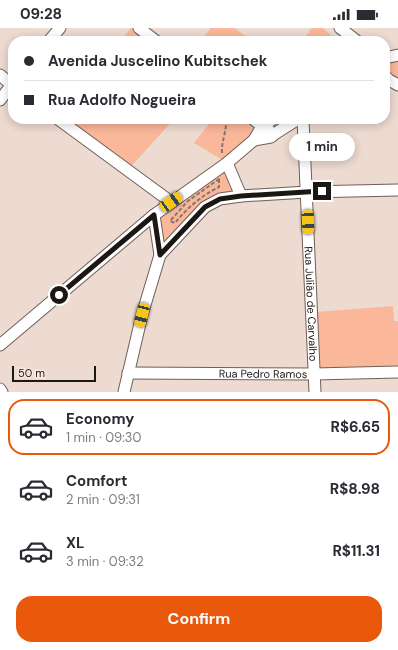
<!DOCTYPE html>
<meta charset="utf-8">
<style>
body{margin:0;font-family:"DM Sans",sans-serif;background:#f7f7f7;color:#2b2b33;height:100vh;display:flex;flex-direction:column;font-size:15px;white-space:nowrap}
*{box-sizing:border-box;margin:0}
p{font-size:13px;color:#7c7c81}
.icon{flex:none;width:22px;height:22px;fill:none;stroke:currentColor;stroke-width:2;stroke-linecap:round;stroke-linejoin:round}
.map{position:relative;height:364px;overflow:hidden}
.details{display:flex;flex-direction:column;background:#fff;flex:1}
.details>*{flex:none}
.top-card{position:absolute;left:8px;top:8px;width:382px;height:88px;border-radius:16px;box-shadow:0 2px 10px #0003;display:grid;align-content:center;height:88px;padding:0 16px;background:#fff}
.scale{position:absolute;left:12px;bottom:10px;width:84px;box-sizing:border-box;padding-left:4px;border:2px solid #1d1714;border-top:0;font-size:11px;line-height:14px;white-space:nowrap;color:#1d1714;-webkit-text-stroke:3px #fae7de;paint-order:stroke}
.end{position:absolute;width:18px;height:18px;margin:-9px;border:5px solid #1d1714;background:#fff;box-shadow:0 0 0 2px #fff}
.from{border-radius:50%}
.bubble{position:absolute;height:28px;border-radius:14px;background:#fff;box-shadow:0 2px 10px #0003;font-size:13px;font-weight:700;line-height:28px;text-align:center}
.car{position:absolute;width:12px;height:24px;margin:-12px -6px;border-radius:5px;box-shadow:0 0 3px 1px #0007;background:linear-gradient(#f5c518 24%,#345 0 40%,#f5c518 0 76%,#345 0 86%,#f5c518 0)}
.top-card b{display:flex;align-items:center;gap:14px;height:38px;font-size:15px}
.top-card b+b{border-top:1px solid #e1e1e2}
.top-card i{width:10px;height:10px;background:#2b2b33}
ul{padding:7px 0 0;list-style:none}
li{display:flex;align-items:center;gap:12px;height:56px;margin:0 8px 6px;padding:0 8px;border:2px solid transparent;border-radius:16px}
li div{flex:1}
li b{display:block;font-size:15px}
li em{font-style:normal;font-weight:700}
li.on{border-color:#ea580c}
li>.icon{width:36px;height:36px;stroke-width:1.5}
.cta{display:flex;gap:8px;margin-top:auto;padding:8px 16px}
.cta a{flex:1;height:46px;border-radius:16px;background:#ea580c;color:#fff;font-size:16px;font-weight:700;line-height:46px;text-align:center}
.status{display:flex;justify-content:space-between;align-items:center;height:28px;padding:0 20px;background:#fff;direction:ltr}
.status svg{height:11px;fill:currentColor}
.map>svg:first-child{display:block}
</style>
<div class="status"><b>09:28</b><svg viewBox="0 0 49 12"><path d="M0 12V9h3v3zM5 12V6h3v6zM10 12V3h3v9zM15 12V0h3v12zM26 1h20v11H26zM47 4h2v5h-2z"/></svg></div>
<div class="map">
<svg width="398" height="364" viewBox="0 0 398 364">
<rect width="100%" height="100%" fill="#eddad1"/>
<g fill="#fab799">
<polygon points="131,0 139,0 156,13 120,13"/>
<polygon points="211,0 234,0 253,13 200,13"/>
<polygon points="312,0 323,0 337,13 302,13"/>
<polygon points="398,27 398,57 385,48 385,30"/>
<polygon points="58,91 174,91 128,142"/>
<polygon points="213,91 253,91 262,98 227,135 241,168 218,172 160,227 154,187 226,134 194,115"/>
<polygon points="393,278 394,293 398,293 398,340 319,340 317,284"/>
</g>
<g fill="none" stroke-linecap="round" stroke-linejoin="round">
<g stroke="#705f58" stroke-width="13">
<g id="minor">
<polyline points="139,0 156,13"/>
<polyline points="340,0 357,13"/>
<polyline points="49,13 60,0"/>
<polyline points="385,30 398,27"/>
<polyline points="0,47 13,58"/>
<polyline points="385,48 389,52 398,57"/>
<polyline points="0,72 13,55"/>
<polyline points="58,91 171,174"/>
<polyline points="253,91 262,98 269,102"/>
<path id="s1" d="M 303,91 L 315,364"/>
<polyline points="254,112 271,109 276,105 298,91"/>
<polyline points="227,135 241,168 307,164 398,162"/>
<polyline points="154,187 160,227"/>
<polyline points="0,317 154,187 227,135 254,112 262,98 273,91"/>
<path id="s2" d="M 128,345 L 314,346 L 398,344"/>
<polyline points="0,361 2,364"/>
<polyline points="124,364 142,287 160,227 205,179 220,171 241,168"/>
</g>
</g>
<g stroke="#847771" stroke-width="2" stroke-dasharray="4 2" stroke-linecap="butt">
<path d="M 222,125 C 221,114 227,103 226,91"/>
<path d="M 219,151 L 219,159 C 201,168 187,180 175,195 L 170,193 L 188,173 Z"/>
</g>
<use href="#minor" stroke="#fff" stroke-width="11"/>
</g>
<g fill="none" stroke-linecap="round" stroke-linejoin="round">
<polyline stroke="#1d1714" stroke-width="5" points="59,267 154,187 160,227 205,179 220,171 241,168 322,163"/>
</g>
<g text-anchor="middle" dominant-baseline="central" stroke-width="4" stroke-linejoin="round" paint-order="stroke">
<g font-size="11" fill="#1d1714" stroke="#fae7de">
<text stroke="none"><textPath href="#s1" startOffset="185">Rua Julião de Carvalho</textPath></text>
<text stroke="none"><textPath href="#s2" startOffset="135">Rua Pedro Ramos</textPath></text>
</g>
</g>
</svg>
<div class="scale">50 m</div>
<i class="end from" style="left:59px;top:267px"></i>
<i class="end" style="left:322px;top:163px"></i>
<div class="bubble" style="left:289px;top:105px;width:66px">1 min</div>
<i class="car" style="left:171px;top:174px;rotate:55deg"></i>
<i class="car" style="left:308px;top:194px;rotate:178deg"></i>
<i class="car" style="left:142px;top:287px;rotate:194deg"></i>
<div class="top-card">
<b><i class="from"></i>Avenida Juscelino Kubitschek</b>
<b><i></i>Rua Adolfo Nogueira</b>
</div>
</div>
<section class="details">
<ul>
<li class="on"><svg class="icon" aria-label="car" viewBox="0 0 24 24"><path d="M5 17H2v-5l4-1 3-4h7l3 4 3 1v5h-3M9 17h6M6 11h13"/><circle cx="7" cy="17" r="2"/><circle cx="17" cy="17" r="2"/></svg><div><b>Economy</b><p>1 min · 09:30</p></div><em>R$6.65</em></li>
<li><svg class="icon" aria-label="car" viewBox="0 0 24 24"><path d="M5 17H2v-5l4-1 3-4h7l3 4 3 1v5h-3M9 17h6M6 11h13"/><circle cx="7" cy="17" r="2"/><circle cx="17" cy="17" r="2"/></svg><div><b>Comfort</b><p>2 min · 09:31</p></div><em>R$8.98</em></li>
<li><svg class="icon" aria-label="car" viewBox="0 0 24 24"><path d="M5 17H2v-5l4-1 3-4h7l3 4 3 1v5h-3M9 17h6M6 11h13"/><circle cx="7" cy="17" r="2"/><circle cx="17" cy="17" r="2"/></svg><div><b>XL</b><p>3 min · 09:32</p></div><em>R$11.31</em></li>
</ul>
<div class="cta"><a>Confirm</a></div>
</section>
